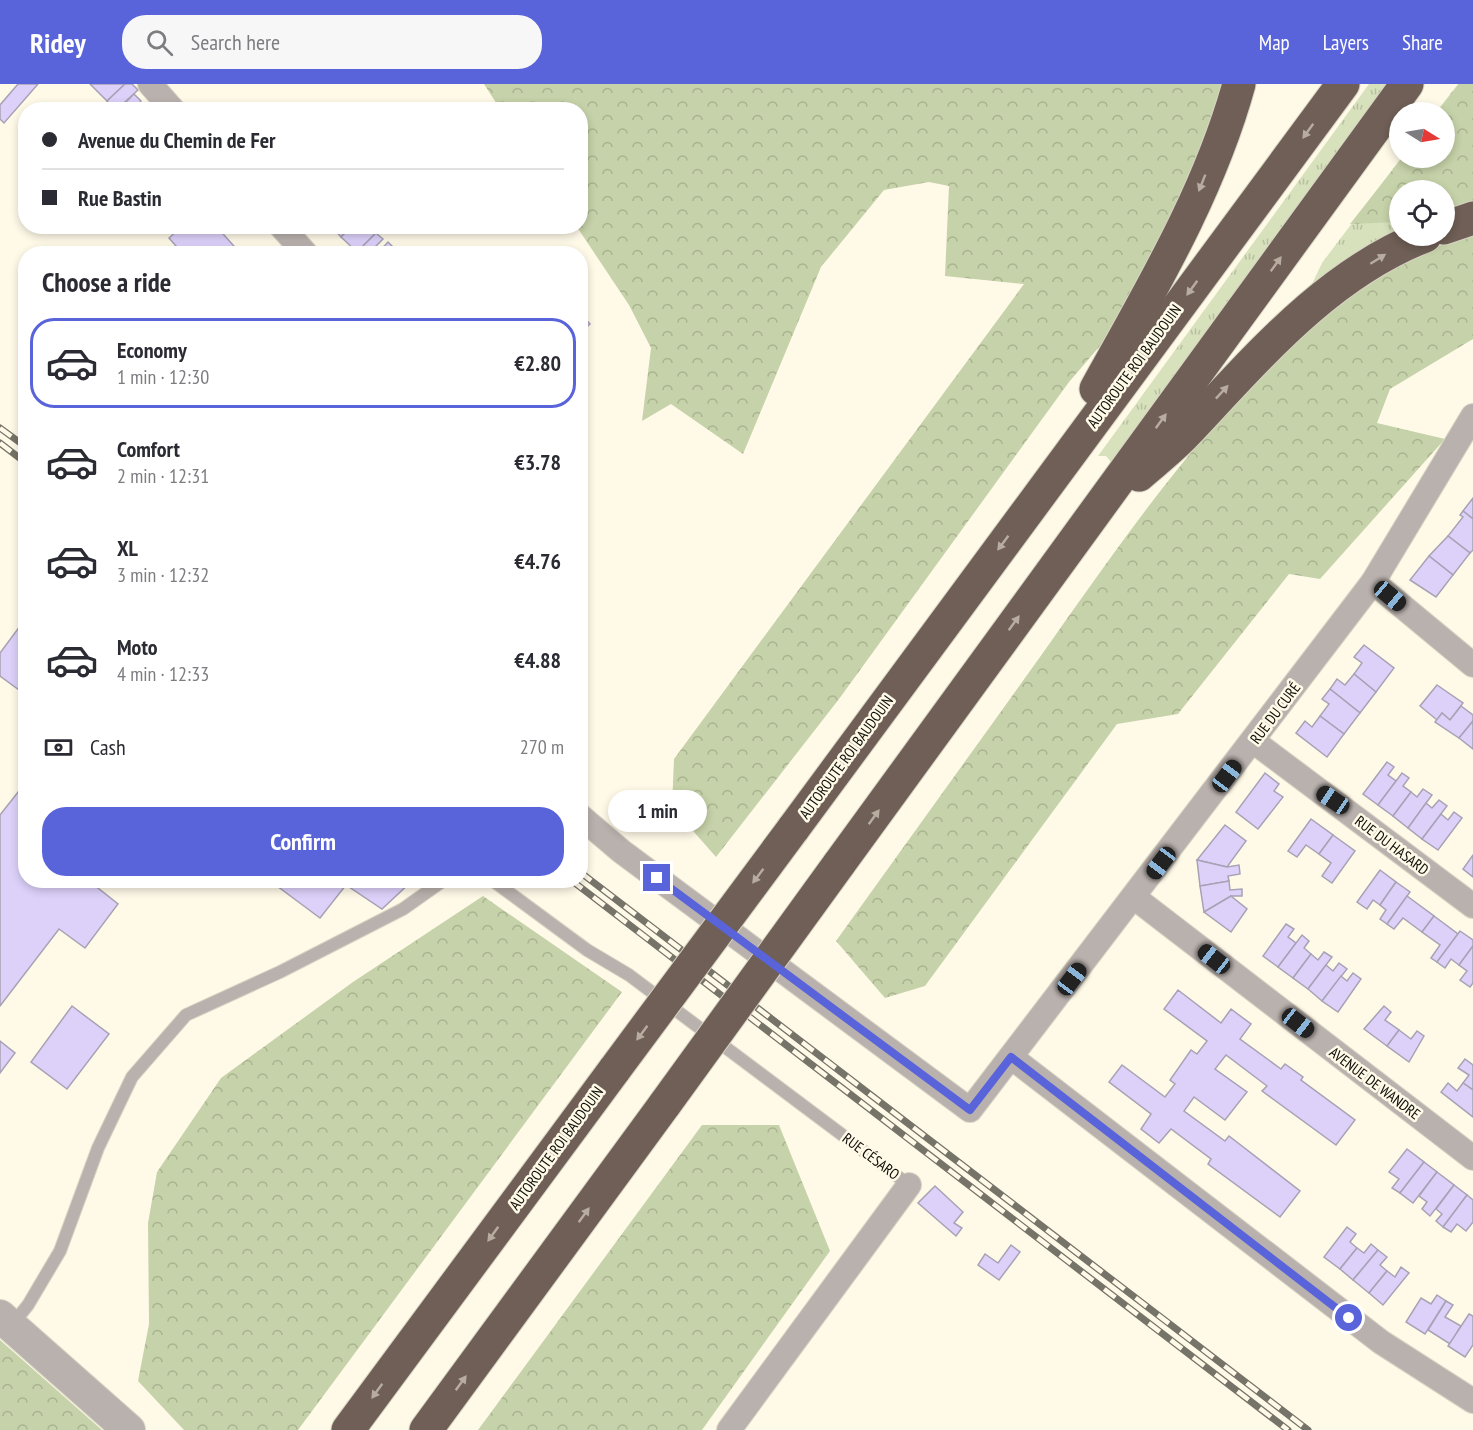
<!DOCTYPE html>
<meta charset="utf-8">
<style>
body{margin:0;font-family:"PT Sans Narrow",sans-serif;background:#f7f7f7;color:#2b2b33;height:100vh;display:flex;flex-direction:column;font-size:22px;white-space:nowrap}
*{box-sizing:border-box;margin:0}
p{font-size:20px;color:#7c7c81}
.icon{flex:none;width:33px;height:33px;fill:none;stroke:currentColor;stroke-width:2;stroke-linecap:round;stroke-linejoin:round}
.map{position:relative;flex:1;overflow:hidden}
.drawer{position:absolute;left:18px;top:162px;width:570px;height:642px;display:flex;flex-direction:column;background:#fff;border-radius:24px;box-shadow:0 3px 9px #0003}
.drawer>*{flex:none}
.hud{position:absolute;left:18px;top:18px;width:570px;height:132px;border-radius:24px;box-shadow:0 3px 9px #0003;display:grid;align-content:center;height:132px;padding:0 24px;background:#fff}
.needle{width:39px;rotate:101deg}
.buttons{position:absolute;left:1389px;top:18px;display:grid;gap:12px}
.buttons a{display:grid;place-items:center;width:66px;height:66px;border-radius:50%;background:#fff;box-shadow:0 3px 9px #0003;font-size:30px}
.end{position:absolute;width:27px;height:27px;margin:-14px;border:8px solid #5963da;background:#fff;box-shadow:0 0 0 3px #fff}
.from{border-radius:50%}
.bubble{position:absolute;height:42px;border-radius:21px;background:#fff;box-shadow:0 3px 9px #0003;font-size:20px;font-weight:800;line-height:42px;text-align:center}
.car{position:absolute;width:18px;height:36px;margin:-18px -9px;border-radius:8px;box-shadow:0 0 4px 2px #0007;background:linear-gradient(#222 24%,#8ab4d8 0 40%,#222 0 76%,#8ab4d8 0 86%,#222 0)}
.hud b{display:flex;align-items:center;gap:21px;height:57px;font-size:22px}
.hud b+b{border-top:2px solid #e1e1e2}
.hud i{width:15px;height:15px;background:#2b2b33}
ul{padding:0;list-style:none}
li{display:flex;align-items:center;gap:18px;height:90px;margin:0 12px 9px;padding:0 12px;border:3px solid transparent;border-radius:24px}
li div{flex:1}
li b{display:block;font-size:22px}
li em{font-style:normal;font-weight:800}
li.selected{border-color:#5963da}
li>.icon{width:54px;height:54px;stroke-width:1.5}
h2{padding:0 24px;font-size:27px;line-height:72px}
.pay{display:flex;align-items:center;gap:15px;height:66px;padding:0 24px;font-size:22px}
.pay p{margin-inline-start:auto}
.cta{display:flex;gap:12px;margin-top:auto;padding:12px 24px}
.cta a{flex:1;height:69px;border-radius:24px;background:#5963da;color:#fff;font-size:24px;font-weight:800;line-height:69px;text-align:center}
header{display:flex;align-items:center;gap:36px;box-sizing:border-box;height:84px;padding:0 30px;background:#5963da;color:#fff}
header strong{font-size:28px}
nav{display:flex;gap:33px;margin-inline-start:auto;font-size:21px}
.search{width:420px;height:54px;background:#f7f7f7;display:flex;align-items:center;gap:15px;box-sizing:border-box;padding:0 21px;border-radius:24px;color:#7c7c81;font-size:22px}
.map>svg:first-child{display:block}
</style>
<header>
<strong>Ridey</strong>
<div class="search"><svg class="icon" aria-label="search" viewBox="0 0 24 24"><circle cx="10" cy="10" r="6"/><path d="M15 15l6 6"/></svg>Search here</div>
<nav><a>Map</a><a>Layers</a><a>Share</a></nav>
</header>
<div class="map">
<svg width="1473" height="1346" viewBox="0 0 1473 1346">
<defs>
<pattern id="grass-tufts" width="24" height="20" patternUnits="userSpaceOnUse" patternTransform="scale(1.5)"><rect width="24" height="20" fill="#d7e1bc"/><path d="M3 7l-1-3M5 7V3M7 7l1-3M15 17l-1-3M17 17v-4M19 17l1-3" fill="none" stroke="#b7c0a0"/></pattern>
<pattern id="forest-crowns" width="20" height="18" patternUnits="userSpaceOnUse" patternTransform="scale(1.5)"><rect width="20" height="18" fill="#c6d2a9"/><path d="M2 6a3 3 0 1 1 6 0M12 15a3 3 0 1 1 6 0" fill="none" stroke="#a9b390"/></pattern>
</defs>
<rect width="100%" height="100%" fill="#fffae8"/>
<g fill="url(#grass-tufts)">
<polygon points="1369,0 1388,0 1111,378 1106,372 1098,372"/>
<polygon points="1458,0 1473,0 1444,106 1400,106 1399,148 1311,202 1322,179 1401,74 1444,74 1444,28 1436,28"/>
</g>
<g fill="url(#forest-crowns)">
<polygon points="484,0 1225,0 1167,153 1105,256 1069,298 839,615 716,773 672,723 674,675 1024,200 945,192 949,102 929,98 884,106 821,183 743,370 671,320 642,337 651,264 629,221 577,143 580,142 580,26 500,25"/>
<polygon points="1459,0 1473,0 1473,120 1445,129 1444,106 1400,106 1399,138 1350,140 1402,74 1444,74 1444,28 1437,28"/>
<path d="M 1473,150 L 1473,255 L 1390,305 L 1377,339 L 1445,355 L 1320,495 L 1289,490 L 1178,630 L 1117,640 L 925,902 L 885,914 L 836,857 C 904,762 972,668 1040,573 C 1146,424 1289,205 1473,150 Z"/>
<polygon points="483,812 622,908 298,1346 184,1346 138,1297 149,1240 148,1139 157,1088 221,994 353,898"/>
<polygon points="702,1041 779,1041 830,1167 702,1346 478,1346"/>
<polygon points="0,1256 102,1346 0,1346"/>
</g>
<g fill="#ddd1fa" stroke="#a7a2b4" stroke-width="1.5">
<polygon points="18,0 38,0 4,39 0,35 0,21"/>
<polygon points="90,0 125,0 107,17"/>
<polygon points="125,0 132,0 138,6 116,26 107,17"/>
<polygon points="134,10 141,17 132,26 122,26 120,24"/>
<polygon points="182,142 216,142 241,170 183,170 169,154"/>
<polygon points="331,142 352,142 341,153"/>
<polygon points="352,142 370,142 376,149 357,168 341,153"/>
<polygon points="376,149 383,155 368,170 359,170 357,168"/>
<polygon points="388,158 400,170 377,170"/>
<polygon points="580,229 590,240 580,249"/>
<polygon points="1473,414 1473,435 1463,427"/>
<polygon points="1463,427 1473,435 1473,466 1470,469 1448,452 1463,433 1460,431"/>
<polygon points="1448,452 1470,469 1453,491 1429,472"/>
<polygon points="1429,472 1453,491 1436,513 1410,496"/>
<polygon points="26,534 26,611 0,592 0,569"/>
<polygon points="1364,561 1394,584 1376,608 1354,590 1362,579 1354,573"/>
<polygon points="1354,590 1376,608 1360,629 1330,605 1337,595 1345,601"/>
<polygon points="1437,601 1463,619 1450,636 1442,629 1437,636 1420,622"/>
<polygon points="1330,605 1360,629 1344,650 1320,632 1329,620 1322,615"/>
<polygon points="1461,622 1473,631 1473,637 1459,654 1435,638 1442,629 1450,636"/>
<polygon points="1320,632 1344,650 1327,673 1296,649 1305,637 1312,643"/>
<polygon points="1473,637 1473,665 1459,654"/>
<polygon points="1387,678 1394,683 1388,691 1396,697 1378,721 1363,710"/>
<polygon points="1265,689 1279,700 1274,707 1283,713 1258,745 1236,728"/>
<polygon points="1402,689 1409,694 1403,702 1411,708 1393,732 1378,721"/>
<polygon points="26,698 26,796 96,796 93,800 118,820 85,864 59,845 0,922 0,731"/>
<polygon points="1423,705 1432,711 1408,744 1393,732 1411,708 1417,713"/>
<polygon points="1439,716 1447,722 1422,755 1408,744 1426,719 1432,724"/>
<polygon points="1454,728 1462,734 1438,766 1422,755 1441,730 1448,736"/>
<polygon points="1311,735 1333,751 1319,770 1306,761 1297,773 1288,767"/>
<polygon points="1225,741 1246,757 1227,783 1197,776"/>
<polygon points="1333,751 1355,767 1332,799 1322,792 1331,779 1319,770"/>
<polygon points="1473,771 1473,793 1463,785"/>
<polygon points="1197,776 1227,783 1239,781 1240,790 1228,792 1229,797 1200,802"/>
<polygon points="1380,786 1396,798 1380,821 1373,816 1367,825 1357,818"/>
<polygon points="269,796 413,796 382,825 346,801 320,834"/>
<polygon points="1229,797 1230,806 1242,805 1242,812 1231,812 1204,828 1200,802"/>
<polygon points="1396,798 1410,808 1387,840 1380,835 1386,826 1380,821"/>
<polygon points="1231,812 1247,825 1231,848 1204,828"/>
<polygon points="1407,812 1434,832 1422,848 1403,834 1394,845 1387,840"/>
<polygon points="1434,832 1458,850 1437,878 1431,874 1440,861 1422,848"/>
<polygon points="1286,840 1294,845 1288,853 1296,859 1278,883 1263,872"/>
<polygon points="1460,847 1473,856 1473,862 1459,881 1451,875 1445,884 1437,878"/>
<polygon points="1302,851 1309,857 1304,864 1311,870 1293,894 1278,883"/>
<polygon points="1473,862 1473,899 1470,903 1460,896 1467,887 1459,881"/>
<polygon points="1324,868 1332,873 1308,905 1293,894 1311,870 1318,876"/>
<polygon points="1339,879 1347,885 1322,917 1308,905 1326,881 1333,887"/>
<polygon points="1353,889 1361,895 1338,928 1322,917 1341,892 1347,897"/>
<polygon points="1178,906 1221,939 1231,925 1251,940 1240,955 1281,985 1285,980 1303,993 1301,996 1355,1036 1336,1061 1262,1007 1267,1002 1226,971 1215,985 1247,1008 1225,1036 1194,1013 1184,1027 1225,1057 1229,1052 1300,1107 1280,1133 1208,1080 1211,1075 1171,1045 1159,1059 1141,1045 1151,1030 1109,998 1122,981 1165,1013 1175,1000 1170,996 1191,966 1197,970 1207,957 1164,925"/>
<polygon points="72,922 109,950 67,1005 31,978"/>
<polygon points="1384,922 1391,928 1385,936 1399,946 1387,962 1364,945"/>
<polygon points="1399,946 1411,955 1417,947 1424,952 1409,978 1387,962"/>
<polygon points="0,957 15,969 0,989"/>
<polygon points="1465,975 1473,981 1473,1006 1463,999 1469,991 1458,984"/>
<polygon points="1448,999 1457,1007 1463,999 1473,1006 1473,1033 1441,1008"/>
<polygon points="1407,1065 1424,1078 1400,1109 1392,1104 1399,1095 1389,1088"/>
<polygon points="1424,1078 1437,1088 1413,1119 1400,1109"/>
<polygon points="1437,1088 1454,1101 1430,1132 1422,1125 1427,1118 1419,1112"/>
<polygon points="1454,1101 1467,1111 1443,1143 1436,1137 1442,1130 1436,1125"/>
<polygon points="935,1102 963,1128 954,1139 962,1144 956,1152 918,1119"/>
<polygon points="1467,1111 1473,1116 1473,1138 1466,1147 1457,1140 1451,1148 1443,1143"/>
<polygon points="1347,1143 1356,1150 1350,1158 1357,1164 1340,1185 1324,1173"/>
<polygon points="1371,1160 1378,1166 1353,1196 1340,1185 1357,1164 1364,1169"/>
<polygon points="1011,1161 1020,1168 999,1196 978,1181 985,1170 998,1179"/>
<polygon points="1378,1166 1387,1173 1380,1181 1387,1187 1369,1209 1353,1196"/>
<polygon points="1401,1183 1409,1189 1383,1221 1369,1209 1387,1187 1395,1193"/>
<polygon points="1437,1211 1446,1217 1425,1250 1406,1238 1421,1214 1431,1220"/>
<polygon points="1446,1217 1453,1221 1445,1233 1461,1242 1450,1260 1428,1246"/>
<polygon points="1469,1230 1473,1232 1473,1261 1465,1273 1448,1262"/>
</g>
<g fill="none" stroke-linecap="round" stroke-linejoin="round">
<g stroke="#d8d4c4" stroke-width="14">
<g id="service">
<polyline points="492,796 587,866 629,891 909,1101"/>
<polyline points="11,1242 28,1221 60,1167 98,1064 132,993 186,931 280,888 403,825 444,796"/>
</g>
</g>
<g stroke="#d8d4c4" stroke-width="26">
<g id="minor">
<polyline points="150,0 173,26"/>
<polyline points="281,142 306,170"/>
<polyline points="1373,498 1473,581"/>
<polyline points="1253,657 1473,822"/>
<polyline points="580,732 621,767 970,1026 1373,498 1473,332"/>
<polyline points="1135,814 1473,1074"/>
<polyline points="1011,973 1381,1258 1473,1317"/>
<polyline points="729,1346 909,1101"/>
</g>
</g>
<g stroke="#d8d4c4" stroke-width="34">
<polyline id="tertiary" points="0,1232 129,1346"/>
</g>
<g stroke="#d8d4c4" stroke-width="35">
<g id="motorway">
<polyline points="1444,144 1473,134"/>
<path d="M 1096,305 C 1150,207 1209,109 1239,0"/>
<path d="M 1139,391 C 1155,377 1172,364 1187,348 C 1257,274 1327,190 1425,152"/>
<polyline points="793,745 1343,0"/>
<polyline points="839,780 1407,0"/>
<polyline points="348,1346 615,985"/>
<polyline points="426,1346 665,1020"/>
</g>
</g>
<use href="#service" stroke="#b9b1ad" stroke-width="12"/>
<use href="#minor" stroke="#b9b1ad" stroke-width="24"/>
<use href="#tertiary" stroke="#b9b1ad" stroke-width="32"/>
<use href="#motorway" stroke="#6f5f56" stroke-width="33"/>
<g stroke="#767368" stroke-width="7">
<g id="rail">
<polyline points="0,344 26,363"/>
<polyline points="0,359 26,379"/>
<polyline points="580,788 1308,1346"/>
<polyline points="571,796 1288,1346"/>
</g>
</g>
<use href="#rail" stroke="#fffae8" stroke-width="4.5" stroke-dasharray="14" stroke-linecap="butt"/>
<g stroke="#d8d4c4" stroke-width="35" stroke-linecap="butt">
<g id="motorway-bridge">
<polyline points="615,985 793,745"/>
<polyline points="665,1020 839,780"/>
</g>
</g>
<use href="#motorway-bridge" stroke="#6f5f56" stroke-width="33"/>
</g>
<defs><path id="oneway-solid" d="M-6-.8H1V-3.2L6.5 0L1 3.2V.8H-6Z" transform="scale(1.5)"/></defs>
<g fill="#b7ac9f">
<use href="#oneway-solid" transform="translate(1308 47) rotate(126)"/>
<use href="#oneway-solid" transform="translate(1202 99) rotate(112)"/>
<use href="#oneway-solid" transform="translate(1378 175) rotate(-32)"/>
<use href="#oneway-solid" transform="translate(1276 180) rotate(-54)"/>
<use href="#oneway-solid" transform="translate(1192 204) rotate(126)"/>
<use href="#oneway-solid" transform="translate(1222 308) rotate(-47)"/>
<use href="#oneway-solid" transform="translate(1161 337) rotate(-54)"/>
<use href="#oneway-solid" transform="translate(1003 459) rotate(127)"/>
<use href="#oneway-solid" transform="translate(1014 539) rotate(-54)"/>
<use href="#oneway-solid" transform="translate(874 733) rotate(-54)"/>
<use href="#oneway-solid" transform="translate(758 792) rotate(127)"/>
<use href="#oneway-solid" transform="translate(642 949) rotate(127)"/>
<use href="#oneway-solid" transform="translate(584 1131) rotate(-54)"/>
<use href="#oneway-solid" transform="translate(493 1150) rotate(126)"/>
<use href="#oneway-solid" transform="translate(461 1299) rotate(-54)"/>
<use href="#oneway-solid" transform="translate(377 1307) rotate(126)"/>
</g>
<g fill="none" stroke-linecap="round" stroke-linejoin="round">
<polyline stroke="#5963da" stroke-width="8" points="657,794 970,1026 1011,973 1349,1234"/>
</g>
<g text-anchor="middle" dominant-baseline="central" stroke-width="5" stroke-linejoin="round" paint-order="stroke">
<g font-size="15" fill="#0d0c06" stroke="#fffae8">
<text transform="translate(1134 282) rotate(-54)">AUTOROUTE ROI BAUDOUIN</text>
<text transform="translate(1275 629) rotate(-53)">RUE DU CURÉ</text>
<text transform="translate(846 673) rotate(-54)">AUTOROUTE ROI BAUDOUIN</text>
<text transform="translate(1392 761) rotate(37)">RUE DU HASARD</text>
<text transform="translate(1375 999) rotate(37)">AVENUE DE WANDRE</text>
<text transform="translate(556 1064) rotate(-54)">AUTOROUTE ROI BAUDOUIN</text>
<text transform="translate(871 1072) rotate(37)">RUE CÉSARO</text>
</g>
</g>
</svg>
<div class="buttons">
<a><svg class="needle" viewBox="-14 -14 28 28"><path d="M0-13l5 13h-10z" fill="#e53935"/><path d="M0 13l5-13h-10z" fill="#7c7c81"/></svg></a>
<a><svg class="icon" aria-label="locate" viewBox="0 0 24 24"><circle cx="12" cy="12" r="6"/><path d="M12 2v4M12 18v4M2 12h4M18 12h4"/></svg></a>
</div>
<i class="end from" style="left:1349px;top:1234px"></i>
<i class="end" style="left:657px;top:794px"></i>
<div class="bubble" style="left:608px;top:706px;width:99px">1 min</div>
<i class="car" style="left:1390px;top:512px;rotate:130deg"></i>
<i class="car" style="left:1227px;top:692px;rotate:37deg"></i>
<i class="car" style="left:1333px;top:716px;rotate:304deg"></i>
<i class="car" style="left:1161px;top:779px;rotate:217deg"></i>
<i class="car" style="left:1214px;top:875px;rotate:308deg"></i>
<i class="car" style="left:1072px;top:895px;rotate:37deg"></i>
<i class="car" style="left:1298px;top:939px;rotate:128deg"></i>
<div class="hud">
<b><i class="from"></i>Avenue du Chemin de Fer</b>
<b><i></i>Rue Bastin</b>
</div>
<section class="drawer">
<h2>Choose a ride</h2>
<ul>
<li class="selected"><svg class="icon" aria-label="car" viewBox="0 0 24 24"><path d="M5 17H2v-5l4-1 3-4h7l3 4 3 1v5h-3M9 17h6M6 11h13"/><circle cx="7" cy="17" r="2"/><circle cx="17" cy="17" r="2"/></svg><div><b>Economy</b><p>1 min · 12:30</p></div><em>€2.80</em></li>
<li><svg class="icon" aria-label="car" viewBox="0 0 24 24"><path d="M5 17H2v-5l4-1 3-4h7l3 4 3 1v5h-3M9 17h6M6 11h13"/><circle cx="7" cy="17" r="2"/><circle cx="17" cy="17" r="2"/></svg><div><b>Comfort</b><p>2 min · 12:31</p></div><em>€3.78</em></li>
<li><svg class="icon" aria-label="car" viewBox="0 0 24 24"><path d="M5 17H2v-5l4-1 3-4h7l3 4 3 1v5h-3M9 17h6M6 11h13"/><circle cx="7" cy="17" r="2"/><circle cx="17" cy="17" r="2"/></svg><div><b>XL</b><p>3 min · 12:32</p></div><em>€4.76</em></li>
<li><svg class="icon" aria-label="car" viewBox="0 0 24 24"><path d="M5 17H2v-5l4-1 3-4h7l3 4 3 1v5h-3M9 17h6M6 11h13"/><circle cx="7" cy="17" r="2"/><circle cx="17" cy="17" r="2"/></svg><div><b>Moto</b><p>4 min · 12:33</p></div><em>€4.88</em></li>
</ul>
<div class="pay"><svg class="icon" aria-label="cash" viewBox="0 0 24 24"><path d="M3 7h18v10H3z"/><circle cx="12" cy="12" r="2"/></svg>Cash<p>270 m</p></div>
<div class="cta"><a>Confirm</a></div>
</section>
</div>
